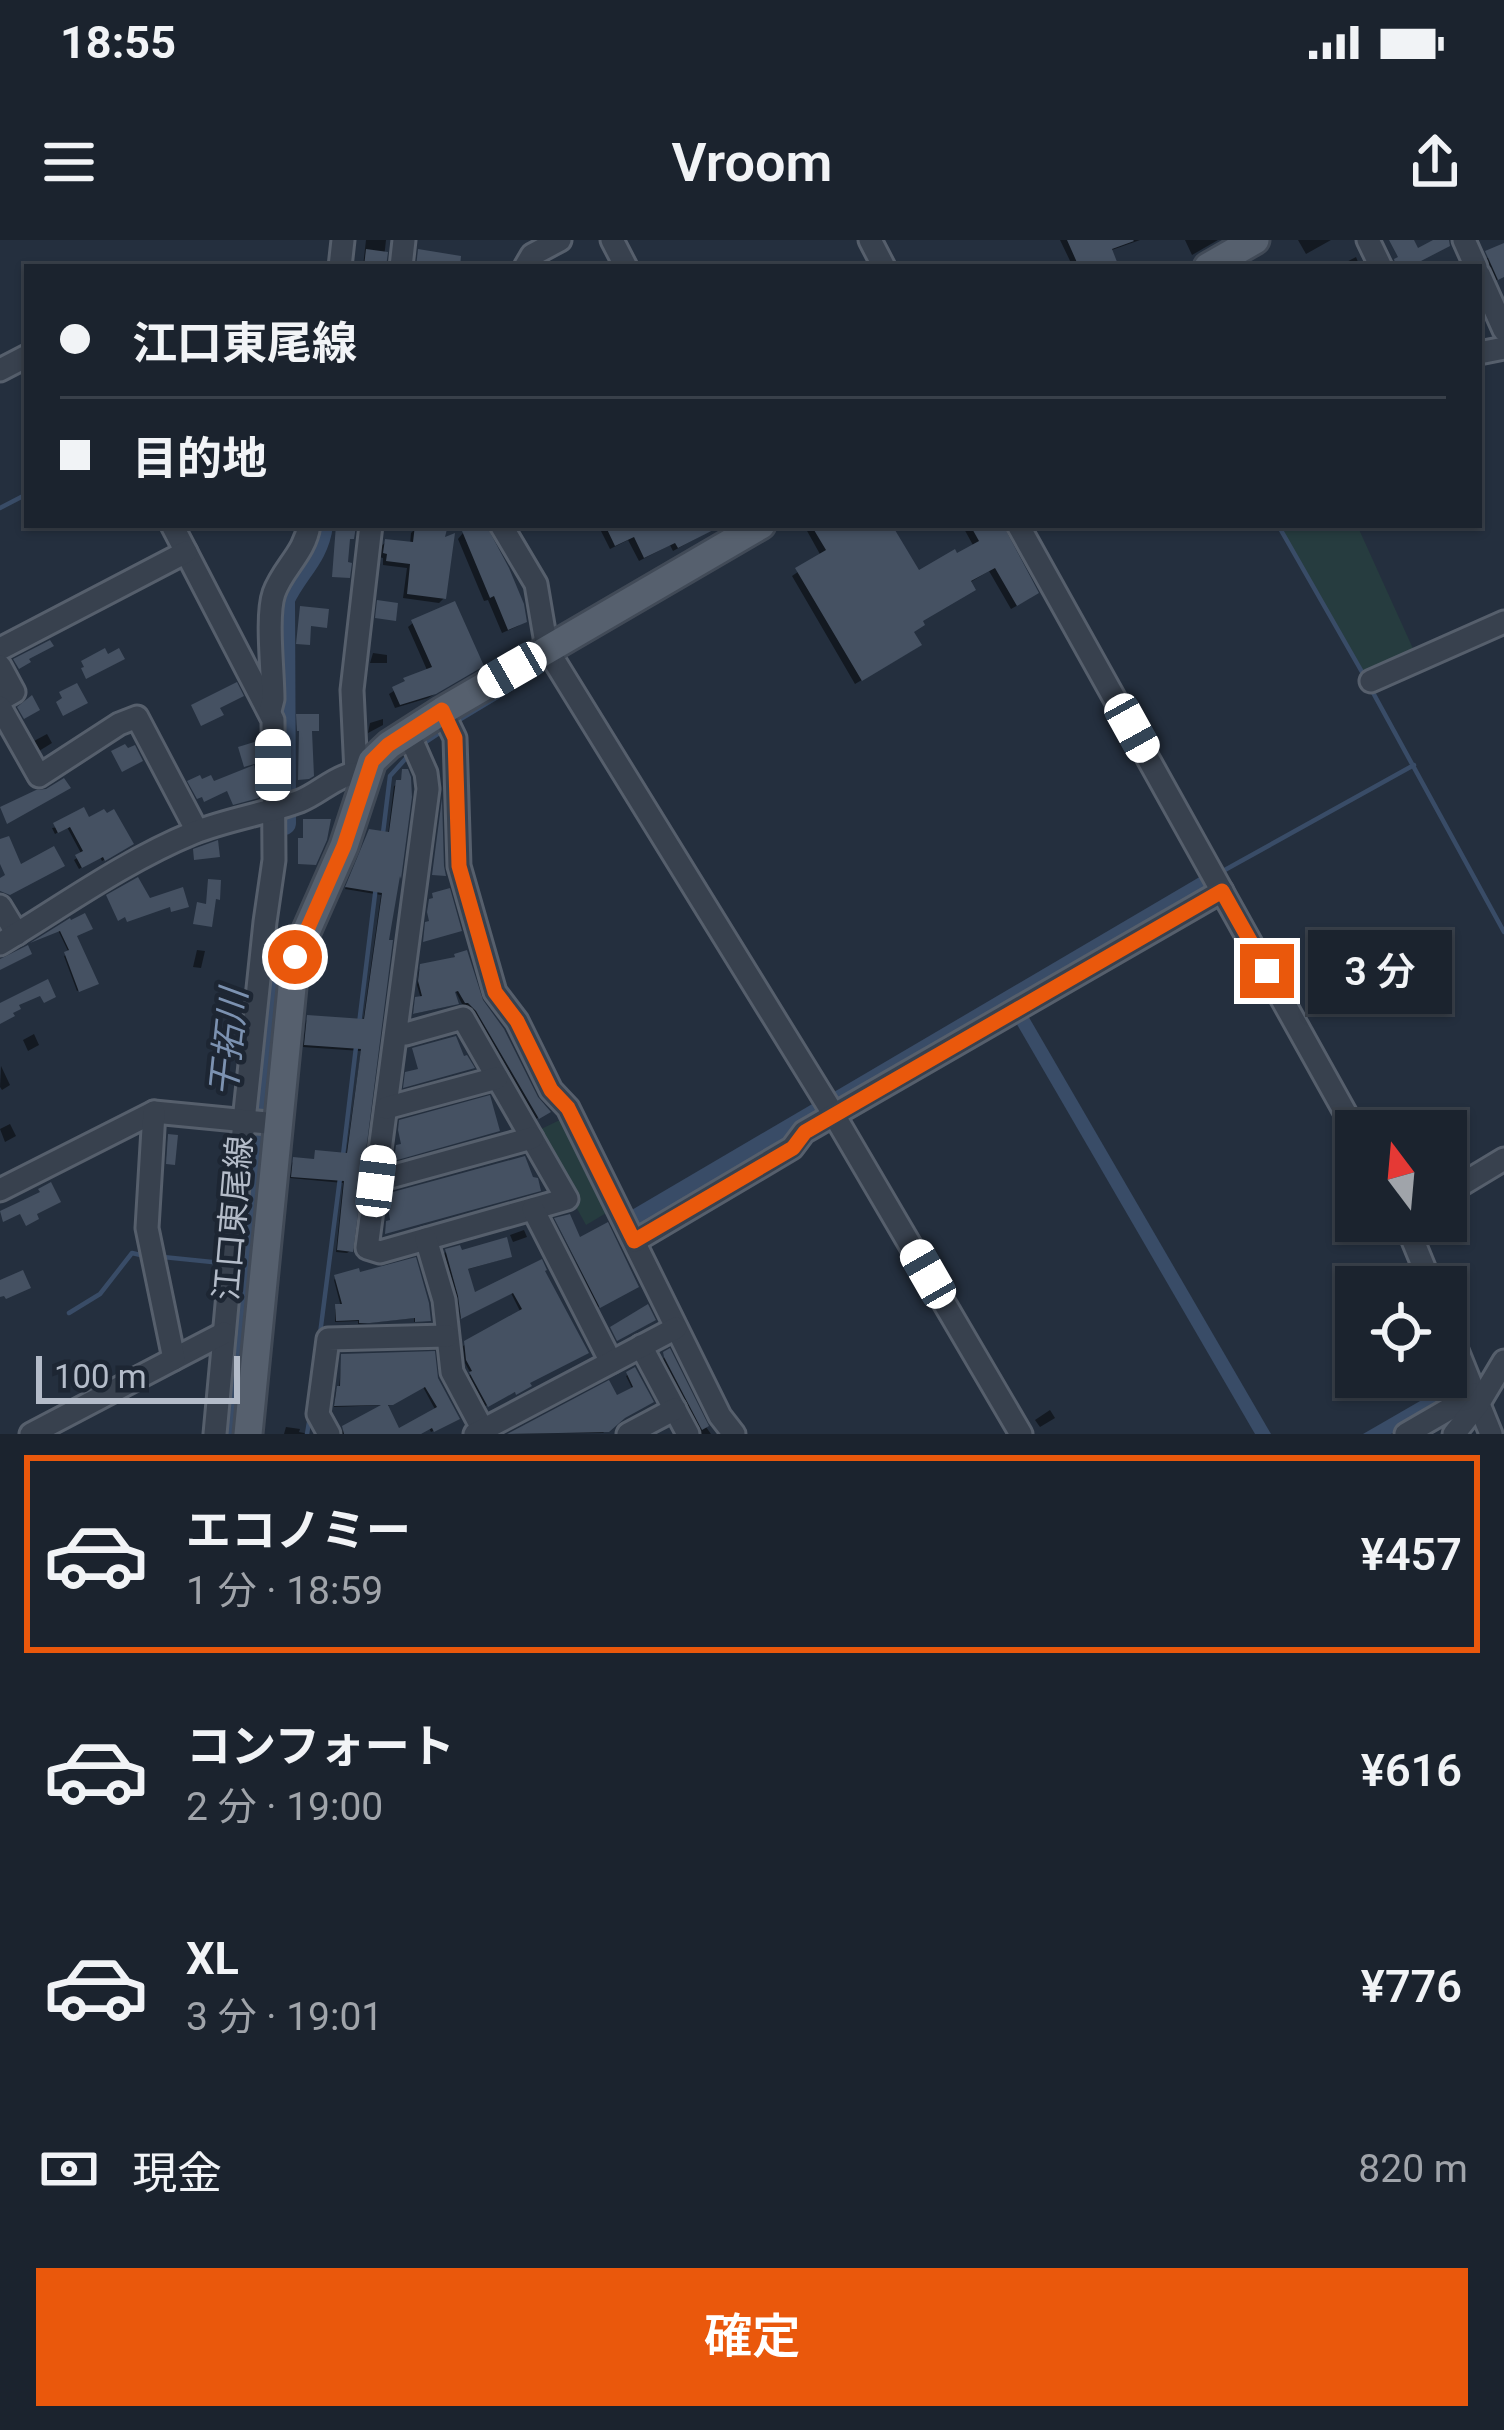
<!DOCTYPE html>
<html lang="ja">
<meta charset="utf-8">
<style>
body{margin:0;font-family:Roboto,"Noto Sans JP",sans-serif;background:#282f3a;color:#f1f3f6;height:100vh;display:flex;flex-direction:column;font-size:45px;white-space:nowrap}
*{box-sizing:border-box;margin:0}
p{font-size:39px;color:#a0a4aa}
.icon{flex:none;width:66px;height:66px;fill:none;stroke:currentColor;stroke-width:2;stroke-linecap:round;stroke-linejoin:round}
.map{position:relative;height:1194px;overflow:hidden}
.drawer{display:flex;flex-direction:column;background:#1b232e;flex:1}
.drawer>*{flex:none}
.top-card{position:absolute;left:24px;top:24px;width:1458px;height:264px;border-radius:0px;box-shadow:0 3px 9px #0004,0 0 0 3px #39404a;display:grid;align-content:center;height:264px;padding:0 36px;background:#1b232e}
.needle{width:78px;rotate:344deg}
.controls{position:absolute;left:1335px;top:870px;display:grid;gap:24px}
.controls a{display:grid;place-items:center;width:132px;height:132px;border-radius:0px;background:#1b232e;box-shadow:0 3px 9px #0004,0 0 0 3px #39404a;font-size:60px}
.scale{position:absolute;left:36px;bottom:30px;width:204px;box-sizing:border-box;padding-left:12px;border:6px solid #b4bcc9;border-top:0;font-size:33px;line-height:42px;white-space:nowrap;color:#b4bcc9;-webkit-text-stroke:9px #1d2633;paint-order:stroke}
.end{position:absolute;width:54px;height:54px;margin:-27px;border:15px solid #ea580c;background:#fff;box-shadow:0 0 0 6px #fff}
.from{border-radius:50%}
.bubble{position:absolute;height:84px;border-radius:0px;background:#1b232e;box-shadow:0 3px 9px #0004,0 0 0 3px #39404a;font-size:39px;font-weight:600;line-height:84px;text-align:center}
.car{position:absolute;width:36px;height:72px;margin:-36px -18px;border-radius:15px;box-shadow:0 0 9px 3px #0007;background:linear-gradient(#fff 24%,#345 0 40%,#fff 0 76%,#345 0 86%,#fff 0)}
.top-card b{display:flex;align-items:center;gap:42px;height:114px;font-size:45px}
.top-card b+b{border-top:3px solid #39404a}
.top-card i{width:30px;height:30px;background:#f1f3f6}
ul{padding:21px 0 0;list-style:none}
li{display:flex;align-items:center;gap:36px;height:198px;margin:0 24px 18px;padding:0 12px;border:6px solid transparent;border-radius:0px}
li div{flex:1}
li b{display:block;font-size:45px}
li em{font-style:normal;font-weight:600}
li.current{border-color:#ea580c}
li>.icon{width:108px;height:108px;stroke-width:1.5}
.pay{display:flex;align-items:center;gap:30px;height:132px;padding:0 36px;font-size:45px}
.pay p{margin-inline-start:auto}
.button{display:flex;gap:24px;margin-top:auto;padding:24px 36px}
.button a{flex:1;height:138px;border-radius:0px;background:#ea580c;color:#fff;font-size:48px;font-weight:600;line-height:138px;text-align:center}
.status{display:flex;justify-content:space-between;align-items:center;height:84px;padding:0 60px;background:#1b232e;direction:ltr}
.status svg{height:33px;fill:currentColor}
header{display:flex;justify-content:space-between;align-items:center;height:156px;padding:0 36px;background:#1b232e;font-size:54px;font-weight:600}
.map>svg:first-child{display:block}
</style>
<div class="status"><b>18:55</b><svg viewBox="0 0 49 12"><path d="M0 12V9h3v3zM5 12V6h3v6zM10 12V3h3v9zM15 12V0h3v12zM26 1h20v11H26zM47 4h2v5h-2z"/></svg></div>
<header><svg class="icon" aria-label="menu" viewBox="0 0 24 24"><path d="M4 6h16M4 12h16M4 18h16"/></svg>Vroom<svg class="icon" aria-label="share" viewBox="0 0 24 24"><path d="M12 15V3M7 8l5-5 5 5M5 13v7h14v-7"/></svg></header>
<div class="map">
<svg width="1504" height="1194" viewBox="0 0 1504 1194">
<rect width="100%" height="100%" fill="#242f3e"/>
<g fill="#263c3f">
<polygon points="1279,285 1357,285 1415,413 1364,437"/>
<polygon points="568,876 613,969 586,985 535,892"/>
</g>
<g fill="#394c67">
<polygon points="1203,635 1210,646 842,865 834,852"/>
<polygon points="1027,774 1271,1194 1255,1194 1015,781"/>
<polygon points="814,863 822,876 784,905 639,989 630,971"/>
<polygon points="1453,1142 1460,1154 1391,1194 1363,1194"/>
</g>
<g fill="#0007" fill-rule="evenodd">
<polygon points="366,0 386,0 383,27 363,27"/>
<polygon points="1060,0 1140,0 1109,11 1106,27 1073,27"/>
<polygon points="1185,0 1218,0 1192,15"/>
<polygon points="1298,0 1331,0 1306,14"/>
<polygon points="1504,10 1504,30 1499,39 1494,41 1485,19"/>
<polygon points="1356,17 1360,27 1337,27"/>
<polygon points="484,285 524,381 518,386 502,393 488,360 484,361 458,299 463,293"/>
<polygon points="598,285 711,285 708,292 673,311 670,305 639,321 628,300 610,309"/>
<polygon points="810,285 888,285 918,334 974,307 962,285 1002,285 1030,358 1011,369 989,331 969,343 920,382 911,393 913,410 855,444 792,336 821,316 806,289"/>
<polygon points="416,288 444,358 439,363 403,358 407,328 383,325 383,318 379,317 380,307 386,302 410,305 411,293"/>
<polygon points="413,383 475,430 428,458 395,468 389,454 427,430 408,387"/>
<polygon points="373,413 387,415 387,423 370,423"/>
<polygon points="383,479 383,485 368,493 370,483"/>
<polygon points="47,494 52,503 39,511 34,501"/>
<polygon points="403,532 350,1011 347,1013 336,1012 343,943 290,938 292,923 294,921 313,922 316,913 346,915 361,811 303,807 306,781 308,778 363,782 381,655 345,649 367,595 388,595 394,546 400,543"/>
<polygon points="88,582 128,606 102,621 100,617 79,629 74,620 82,615 67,587 55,594 52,588"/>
<polygon points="69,682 94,745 77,751 64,716 69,713 58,690"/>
<polygon points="197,710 205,711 201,728 193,727"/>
<polygon points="455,717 545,873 536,879 475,772 462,764 454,748 453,765 413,774 415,762 421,759 417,745 419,729"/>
<polygon points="34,794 39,805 28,811 23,800"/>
<polygon points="1,826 10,845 2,850 0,847"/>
<polygon points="10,884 16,896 5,902 0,889"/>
<polygon points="556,981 579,1001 634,1048 598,1067"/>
<polygon points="524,990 527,997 513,1002 510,995"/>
<polygon points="446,1012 507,1018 465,1030 473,1056 540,1023 526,1147 485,1166 469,1136 471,1134 465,1123 463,1106 521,1073 511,1053 460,1078 458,1059 444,1014"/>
<polygon points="336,1038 428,1080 414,1082 414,1078 358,1084 358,1081 335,1082 335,1069 341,1067 334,1040"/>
<polygon points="665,1114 706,1187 711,1194 701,1194 663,1120"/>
<path d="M 342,1117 L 436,1139 L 455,1180 L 431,1192 L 429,1188 L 418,1194 L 341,1194 L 344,1188 L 386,1165 L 334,1167 L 336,1151 L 339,1148 ZM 423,1147 L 436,1171 L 398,1192 L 386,1167 Z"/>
<polygon points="634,1131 650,1162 619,1180 603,1193 512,1194 608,1144 616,1159 633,1150 626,1136"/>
<polygon points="1050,1170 1055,1178 1040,1187 1035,1180"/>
<polygon points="286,1187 300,1189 299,1192 309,1194 284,1194"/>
</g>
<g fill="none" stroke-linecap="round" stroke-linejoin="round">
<g stroke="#394c67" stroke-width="4.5">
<polyline points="0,268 27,254"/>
<polyline points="1278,285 1366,439"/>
<polyline points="1371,449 1504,692"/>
<polyline points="459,480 547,427"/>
<polyline points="426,502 441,492"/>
<polyline points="383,593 390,536 408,516"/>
<polyline points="1223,631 1414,525"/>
<polyline points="359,784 376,646"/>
<polyline points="343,915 356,807"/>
<polyline points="163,1017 222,1023"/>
<polyline points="69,1073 100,1054 132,1013 145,1016"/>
<polyline points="320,1094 340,938"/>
<polyline points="307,1194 310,1176"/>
</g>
<g stroke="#394c67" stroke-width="24">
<path d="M 284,583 L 283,359 C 296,331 317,317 321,285"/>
<polyline points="227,1194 272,714"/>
</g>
</g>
<g fill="#455162" fill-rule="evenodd">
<polygon points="1067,0 1133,0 1134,1 1112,9 1119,27 1079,27"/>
<polygon points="1389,0 1414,0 1418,8 1433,0 1449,0 1450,6 1421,21 1425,27 1396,27 1394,19 1398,17"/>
<polygon points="1504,3 1504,37 1498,40 1485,11"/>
<polygon points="366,9 388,12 386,27 364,27"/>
<polygon points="418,9 461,16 460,27 416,27"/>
<polygon points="336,285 356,286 354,299 350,299 348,322 352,323 350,338 332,337"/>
<polygon points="415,285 447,289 445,297 455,293 446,359 407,354 410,324 386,321 387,314 383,313 385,299 413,302"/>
<polygon points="475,285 486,285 509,328 524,364 527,382 508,390 494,356 490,358 462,291"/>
<polygon points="605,285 723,285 678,308 675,303 644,318 634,297 615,306"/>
<polygon points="811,285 892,285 919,330 955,309 957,313 979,301 970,285 1003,285 1039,353 1017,366 995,328 971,341 976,350 923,381 925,385 914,392 922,405 862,441 795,328 826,310"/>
<polygon points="377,360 398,363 396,381 375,378"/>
<polygon points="455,361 484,426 436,454 400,465 392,447 405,441 403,438 432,427 411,380"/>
<polygon points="300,366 329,369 327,388 311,386 310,405 296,404"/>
<polygon points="50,400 54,406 29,419 31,422 19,429 13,419"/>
<polygon points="105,408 108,414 119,408 125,419 86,439 81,428 84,427 81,421"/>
<polygon points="237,442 244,456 220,468 224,475 201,486 191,465"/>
<polygon points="77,443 88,463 63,476 56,462 62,458 59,452"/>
<polygon points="32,455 40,470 24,479 17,467"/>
<polygon points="296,474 319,474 319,491 312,491 314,536 309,539 298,540 299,491 297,491"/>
<polygon points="258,501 258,523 244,527 238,507"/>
<polygon points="125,504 128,508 135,505 143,521 122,532 111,511"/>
<polygon points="254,525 258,541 259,558 233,565 227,551 204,562 202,557 197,559 187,541 200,535 202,539 211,535 214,541"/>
<polygon points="402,529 408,529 411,537 412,557 401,639 400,636 389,700 393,700 353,1012 337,1010 344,941 291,937 293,917 314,919 315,910 347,913 361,809 304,805 307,775 364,779 382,653 345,647 369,589 389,592 396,540 401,540"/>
<polygon points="64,538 71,548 7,584 0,567 36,550 46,549"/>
<polygon points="442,558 444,626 446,636 432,635"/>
<polygon points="84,567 89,577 104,569 107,573 114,569 134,604 105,621 103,617 82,628 75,615 83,611 70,587 58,593 53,583"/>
<polygon points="303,579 331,579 327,600 316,625 298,624 298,598 303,598"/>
<polygon points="9,596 21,624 54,606 65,626 10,655 0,651 0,638 5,635 0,624 0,599"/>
<polygon points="218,600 220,617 194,620 193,609"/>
<polygon points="138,637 150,658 183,647 189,667 171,672 170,667 127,682 125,677 118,681 106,655"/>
<polygon points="208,639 221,640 220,660 216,659 212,687 193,684 197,662 206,664"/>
<polygon points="450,648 462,691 423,702 425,682 429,681 427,672 429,659 433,658 432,653"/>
<polygon points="85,673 93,689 77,696 99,744 79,752 64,712 69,710 60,691 30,703 70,678 71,680"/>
<polygon points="28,705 32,714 0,730 0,719"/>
<polygon points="467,710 483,760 504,789 538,857 551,872 539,879 476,771 468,763 465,763 458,751 455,752 459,764 413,774 415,757 422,756 418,741 420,724 455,717 454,714"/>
<polygon points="48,739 56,757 44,763 40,756 19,765 21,769 13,773 15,776 0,784 0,763"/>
<polygon points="456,796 464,816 467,815 475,828 403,848 405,832 418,829 412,808"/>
<polygon points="490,855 500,891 394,921 396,905 401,904 398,890 399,880"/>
<polygon points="168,894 178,895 175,925 166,924"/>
<polygon points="525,916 533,937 538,938 541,951 385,994 386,981 390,980 388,966 389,953"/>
<polygon points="51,942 61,962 37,974 39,979 26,986 20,974 3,982 0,971 40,952 38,949"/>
<polygon points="570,974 580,997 608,982 639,1047 600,1068 554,978"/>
<polygon points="507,997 512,1017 468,1029 475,1052 542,1019 547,1030 545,1031 589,1113 530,1143 532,1146 516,1155 515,1152 488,1167 469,1132 472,1131 466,1120 464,1101 522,1069 513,1053 461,1079 458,1056 445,1009 460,1005 462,1010"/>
<polygon points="416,1017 429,1063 431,1081 415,1082 415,1078 370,1083 359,1083 359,1080 336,1081 335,1064 342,1064 334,1035 359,1028 360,1032"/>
<polygon points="23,1030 31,1048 6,1059 4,1056 0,1057 0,1040"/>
<polygon points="648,1064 656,1080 617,1101 610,1087"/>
<polygon points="670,1108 709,1186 702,1190 664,1117 663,1112"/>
<path d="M 435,1111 L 438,1138 L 460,1179 L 434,1192 L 432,1188 L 421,1194 L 344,1194 L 342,1186 L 381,1165 L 334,1166 L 337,1146 L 340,1146 L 341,1114 ZM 425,1147 L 437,1167 L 399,1188 L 388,1165 L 393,1165 Z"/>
<polygon points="635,1127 654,1162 625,1178 609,1192 507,1194 609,1140 617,1155 633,1147 626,1132"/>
</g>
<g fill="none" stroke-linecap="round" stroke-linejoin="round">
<g stroke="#565f6c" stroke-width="27">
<g id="minor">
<polyline points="612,0 626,27"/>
<polyline points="870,0 884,27"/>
<polyline points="1368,0 1381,27"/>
<polyline points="1464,0 1476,27"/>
<polyline points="340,27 343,0"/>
<polyline points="401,27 404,0"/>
<polyline points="525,27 532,15 560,0"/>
<polyline points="1479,34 1504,90"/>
<polyline points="1479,113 1504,108"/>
<polyline points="0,130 27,116"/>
<polyline points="172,285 273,480 274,620 265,682 244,881 215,1194"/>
<polyline points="501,285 536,344 547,409 834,875 1021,1194"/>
<polyline points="1018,285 1356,892"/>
<polyline points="0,409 186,312"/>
<polyline points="0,426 14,452 0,460"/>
<polyline points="1371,441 1504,382"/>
<polyline points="0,467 39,536 119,484 137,477 197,591"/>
<path d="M 270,471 L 273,459 C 273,432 266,376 274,353 C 283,328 305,313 309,285"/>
<polyline points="442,471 455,498 459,626 495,752 517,781 551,850 568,868 720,1176 734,1194"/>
<polyline points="356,532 352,450 371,285"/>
<polyline points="0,666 17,694"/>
<path d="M 0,704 C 63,666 125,621 193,593 C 228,579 265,574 300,561 C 323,552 341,529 367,534"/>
<path d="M 396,793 L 406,794 L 463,778 L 567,959 L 380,1012 L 367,1008 C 387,855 408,702 428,549 L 426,533 L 408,492"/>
<polyline points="386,868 497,838"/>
<polyline points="376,941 532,898"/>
<polyline points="0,950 154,872 278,884"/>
<polyline points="1446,954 1504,919"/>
<polyline points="533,969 611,1122"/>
<polyline points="1405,981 1432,1047"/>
<polyline points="426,999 444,1060 452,1132 483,1190"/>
<polyline points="635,1001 792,908 804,892 1222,651"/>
<polyline points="1446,1083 1491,1194"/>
<polyline points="641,1106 688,1194"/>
<polyline points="174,1119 224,1093"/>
<polyline points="31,1194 174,1119 147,988 154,872"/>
<polyline points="329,1194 318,1174 328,1099 447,1096"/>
<polyline points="475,1194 676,1088"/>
<polyline points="628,1194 675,1169"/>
<polyline points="1406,1194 1475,1154"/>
<polyline points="1454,1194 1479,1163 1504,1121"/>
</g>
</g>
<g stroke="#414a57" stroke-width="33">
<g id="major">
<polyline points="1208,27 1255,0"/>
<polyline points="248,1194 295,717 344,606 372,521 389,505 442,471 761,285"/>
</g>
</g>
<use href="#minor" stroke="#38414e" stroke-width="21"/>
<use href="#major" stroke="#56606e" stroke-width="27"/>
</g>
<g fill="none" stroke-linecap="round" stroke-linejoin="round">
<polyline stroke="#ea580c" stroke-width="15" points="295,717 344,606 372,521 388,505 442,470 455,498 459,626 495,752 517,781 551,850 568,868 634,1001 793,908 805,892 1222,651 1267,731"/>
</g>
<g text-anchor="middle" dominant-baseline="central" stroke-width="9" stroke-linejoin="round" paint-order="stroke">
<g font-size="33" fill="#b4bcc9" stroke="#1d2633">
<text transform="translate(233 978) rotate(-85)">江口東尾線</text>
</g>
<g font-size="36" font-style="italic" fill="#7c92b1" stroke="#1d2633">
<text transform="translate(229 803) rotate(-84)">干拓川</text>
</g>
</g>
</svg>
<div class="controls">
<a><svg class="needle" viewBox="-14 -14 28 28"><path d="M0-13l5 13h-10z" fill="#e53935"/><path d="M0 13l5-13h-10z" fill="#a0a4aa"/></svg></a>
<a><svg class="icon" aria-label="locate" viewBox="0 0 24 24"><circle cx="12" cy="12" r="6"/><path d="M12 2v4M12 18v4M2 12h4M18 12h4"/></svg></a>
</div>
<div class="scale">100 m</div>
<i class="end from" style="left:295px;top:717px"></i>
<i class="end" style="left:1267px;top:731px"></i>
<div class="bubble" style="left:1308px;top:690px;width:144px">3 分</div>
<i class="car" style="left:512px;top:430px;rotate:240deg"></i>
<i class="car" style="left:1132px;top:488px;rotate:151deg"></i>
<i class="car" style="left:273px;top:525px;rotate:0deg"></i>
<i class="car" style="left:376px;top:941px;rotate:7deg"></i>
<i class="car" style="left:928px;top:1034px;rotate:330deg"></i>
<div class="top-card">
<b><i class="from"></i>江口東尾線</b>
<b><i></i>目的地</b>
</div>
</div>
<section class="drawer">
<ul>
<li class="current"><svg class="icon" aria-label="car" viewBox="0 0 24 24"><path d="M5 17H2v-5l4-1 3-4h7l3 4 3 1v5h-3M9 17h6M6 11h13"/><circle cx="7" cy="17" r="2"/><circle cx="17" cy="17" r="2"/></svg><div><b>エコノミー</b><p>1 分 · 18:59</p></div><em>¥457</em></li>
<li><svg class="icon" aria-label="car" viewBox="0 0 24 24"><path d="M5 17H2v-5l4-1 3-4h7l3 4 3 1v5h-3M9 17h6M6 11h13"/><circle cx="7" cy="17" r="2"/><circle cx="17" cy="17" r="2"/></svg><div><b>コンフォート</b><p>2 分 · 19:00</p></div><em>¥616</em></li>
<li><svg class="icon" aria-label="car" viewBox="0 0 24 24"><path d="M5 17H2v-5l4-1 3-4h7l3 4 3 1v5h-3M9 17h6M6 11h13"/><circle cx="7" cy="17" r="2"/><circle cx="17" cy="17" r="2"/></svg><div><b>XL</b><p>3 分 · 19:01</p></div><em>¥776</em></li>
</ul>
<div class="pay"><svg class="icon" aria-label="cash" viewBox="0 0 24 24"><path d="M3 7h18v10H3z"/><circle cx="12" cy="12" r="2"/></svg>現金<p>820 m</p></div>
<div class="button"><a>確定</a></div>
</section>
